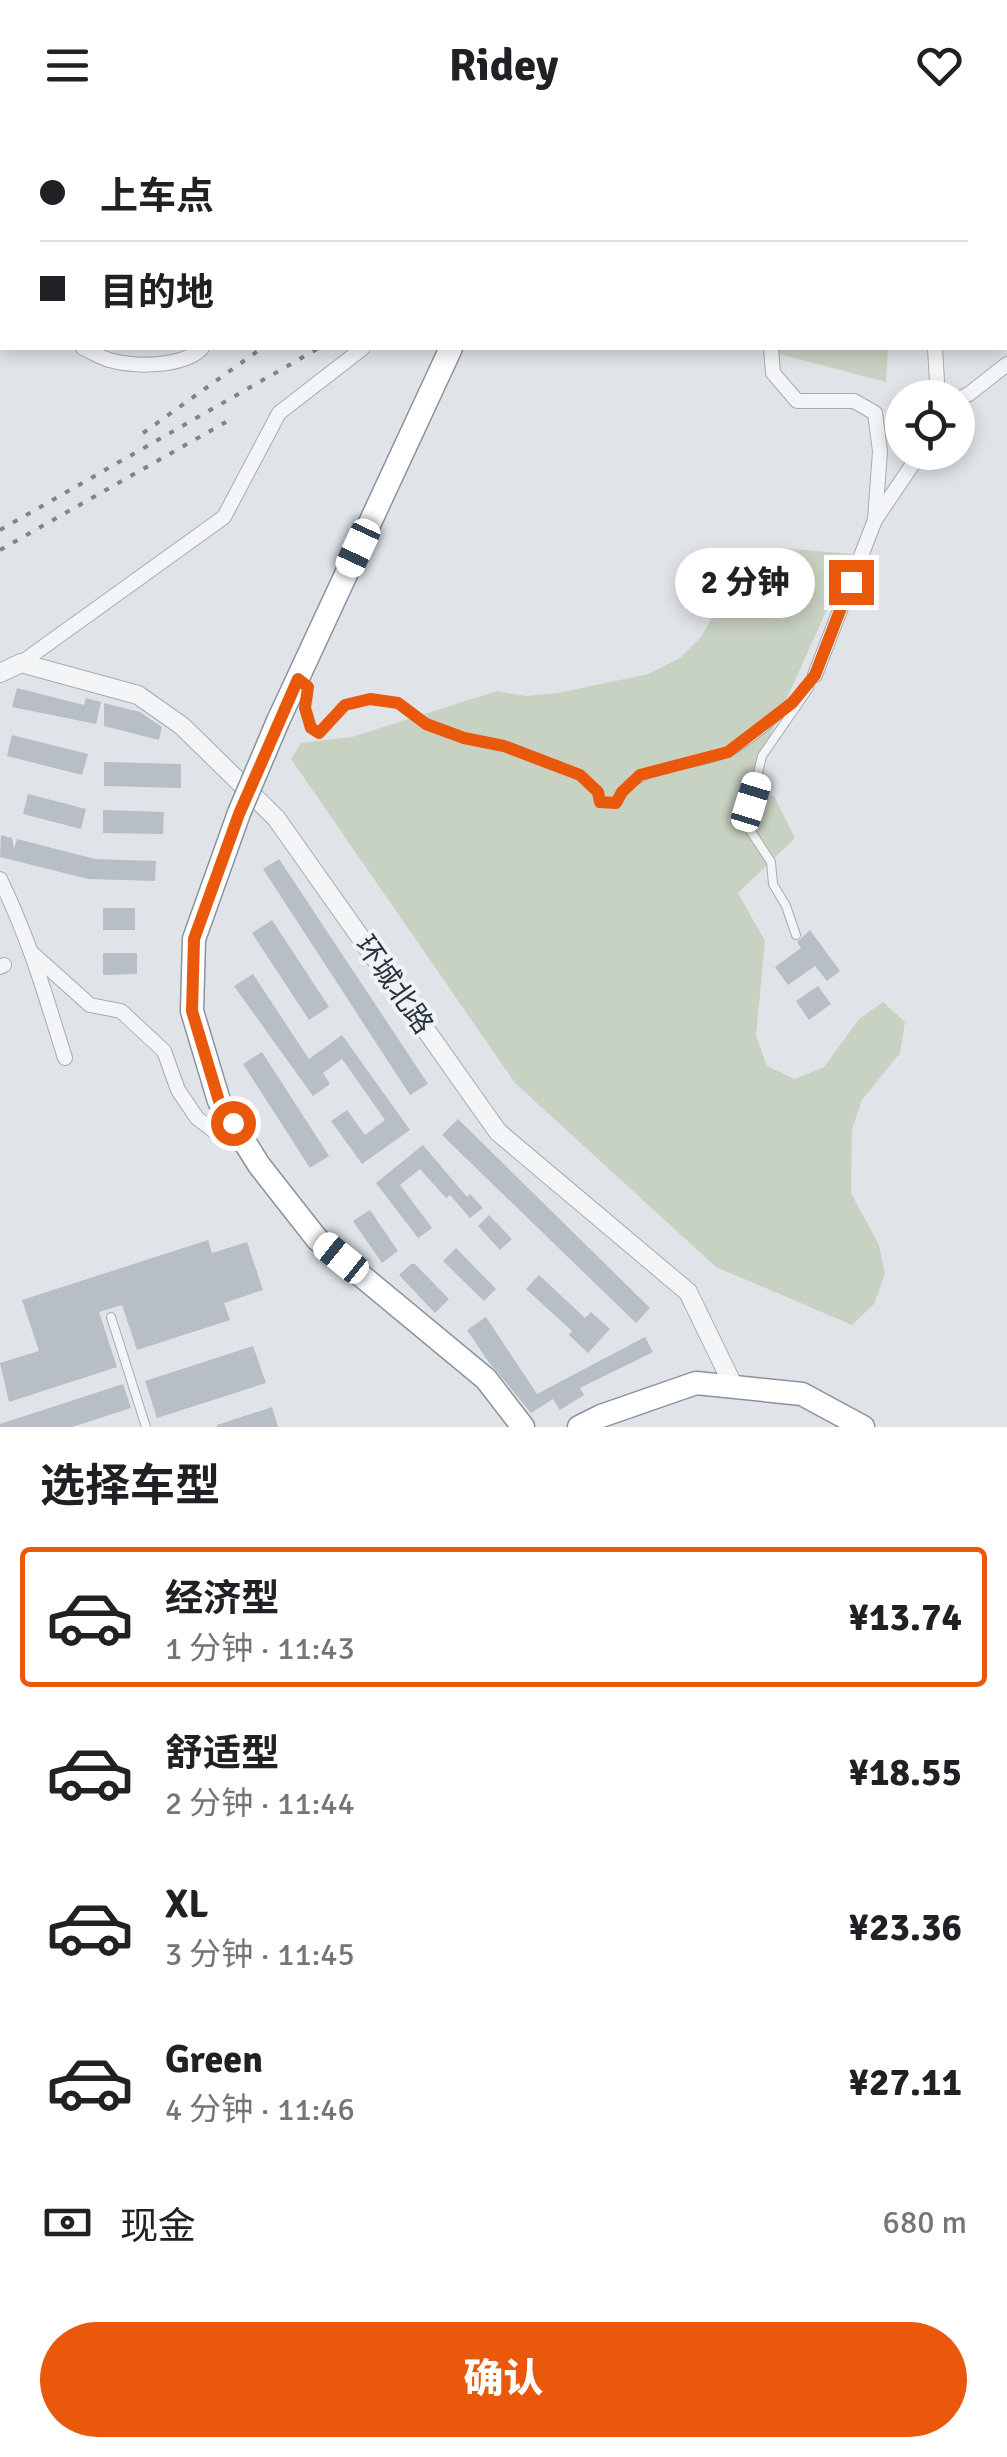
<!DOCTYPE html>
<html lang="zh">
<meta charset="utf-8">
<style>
body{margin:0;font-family:Signika,"Noto Sans SC",sans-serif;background:#f2f2f2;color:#202124;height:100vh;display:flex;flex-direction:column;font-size:38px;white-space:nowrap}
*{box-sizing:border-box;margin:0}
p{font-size:32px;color:#757577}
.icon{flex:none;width:55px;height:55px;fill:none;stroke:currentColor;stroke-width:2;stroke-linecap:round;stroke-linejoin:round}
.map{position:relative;height:1297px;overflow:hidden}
.side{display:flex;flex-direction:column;background:#fff;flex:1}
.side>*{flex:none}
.banner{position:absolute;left:0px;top:0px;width:1008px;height:220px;box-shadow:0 5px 15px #0003;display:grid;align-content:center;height:220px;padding:0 40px;background:#fff}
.tools{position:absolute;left:885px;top:250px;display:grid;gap:20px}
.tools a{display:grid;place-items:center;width:90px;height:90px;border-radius:50%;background:#fff;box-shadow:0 5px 15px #0003;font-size:50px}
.end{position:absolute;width:45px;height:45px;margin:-22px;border:12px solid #ea580c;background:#fff;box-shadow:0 0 0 5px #fff}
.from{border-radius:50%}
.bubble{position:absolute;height:70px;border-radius:35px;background:#fff;box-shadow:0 5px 15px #0003;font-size:32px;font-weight:800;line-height:70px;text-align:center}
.car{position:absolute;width:30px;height:60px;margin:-30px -15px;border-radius:12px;box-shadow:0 0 8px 2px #0007;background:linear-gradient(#fff 24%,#345 0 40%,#fff 0 76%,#345 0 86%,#fff 0)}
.banner b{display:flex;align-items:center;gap:35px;height:95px;font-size:38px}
.banner b+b{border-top:2px solid #e0e0e0}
.banner i{width:25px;height:25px;background:#202124}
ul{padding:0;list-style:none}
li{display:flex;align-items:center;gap:30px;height:140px;margin:0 20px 15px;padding:0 20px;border:5px solid transparent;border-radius:10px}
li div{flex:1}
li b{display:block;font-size:38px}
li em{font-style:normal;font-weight:800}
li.current{border-color:#ea580c}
li>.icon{width:90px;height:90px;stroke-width:1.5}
h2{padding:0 40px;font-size:45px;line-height:120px}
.pay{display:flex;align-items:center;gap:25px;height:110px;padding:0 40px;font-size:38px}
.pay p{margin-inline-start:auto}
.action{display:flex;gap:20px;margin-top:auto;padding:20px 40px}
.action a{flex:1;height:115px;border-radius:60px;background:#ea580c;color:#fff;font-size:40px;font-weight:800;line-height:115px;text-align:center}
header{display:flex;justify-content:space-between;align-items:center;height:130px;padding:0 40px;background:#fff;font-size:45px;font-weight:800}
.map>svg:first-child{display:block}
</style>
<header><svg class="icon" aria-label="menu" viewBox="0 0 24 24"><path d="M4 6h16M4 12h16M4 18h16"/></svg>Ridey<svg class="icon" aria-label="heart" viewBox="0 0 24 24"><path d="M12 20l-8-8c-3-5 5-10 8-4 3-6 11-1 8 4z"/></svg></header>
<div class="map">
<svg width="1007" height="1297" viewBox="0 0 1007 1297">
<rect width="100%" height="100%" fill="#e0e4e8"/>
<g fill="#c8d2c2">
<polygon points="756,218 888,218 886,252"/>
<polygon points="782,418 852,424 746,659 774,666 795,708 738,763 765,811 756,906 767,936 795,949 824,937 859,889 883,872 905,892 900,923 862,970 852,999 851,1063 879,1115 885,1144 874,1174 852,1195 716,1137 515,953 291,629 301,613 352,607 497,561 526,566 557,563 649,544 680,528 701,507 732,453 752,429"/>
</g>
<g fill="#b8bec5">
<polygon points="17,558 84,575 86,568 101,572 96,594 12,577"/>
<polygon points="104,573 140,582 162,597 159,610 104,596"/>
<polygon points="12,605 88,624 82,645 7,626"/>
<polygon points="104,632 181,634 181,658 104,656"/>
<polygon points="28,664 86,679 81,699 23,684"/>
<polygon points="103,680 164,682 163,704 103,703"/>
<polygon points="1,705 12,708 14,719 17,709 95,729 156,731 155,751 88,749 0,727"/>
<polygon points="279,729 428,954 410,965 263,739"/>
<rect x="103" y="778" width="32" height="22"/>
<polygon points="272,790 329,877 309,890 252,803"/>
<polygon points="810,800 840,841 827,851 815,836 788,855 775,837 801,818 797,812"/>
<polygon points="103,823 137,823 137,844 103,845"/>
<polygon points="253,844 309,929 342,905 410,1000 362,1034 331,991 347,980 365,1005 385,990 342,929 323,943 330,954 313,966 234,856"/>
<polygon points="818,856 831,874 809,890 796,871"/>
<polygon points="262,922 329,1026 310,1038 243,934"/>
<polygon points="458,989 650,1178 636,1193 442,1005"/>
<polygon points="423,1015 467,1067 470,1064 483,1078 470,1088 450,1065 446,1068 420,1039 400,1055 432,1098 418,1108 376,1053"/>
<polygon points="370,1080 398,1121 382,1133 353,1091"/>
<polygon points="489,1085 512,1109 500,1120 478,1096"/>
<polygon points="208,1110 212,1123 247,1112 263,1160 224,1173 230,1190 137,1220 122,1175 99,1182 117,1237 9,1272 0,1233 39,1221 22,1170"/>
<polygon points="456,1118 496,1159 484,1171 443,1131"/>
<polygon points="411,1134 415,1134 449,1169 435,1183 399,1145"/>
<polygon points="539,1145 585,1188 591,1182 610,1199 588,1223 569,1205 572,1201 526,1159"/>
<polygon points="486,1187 537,1264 645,1207 653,1222 580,1258 584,1265 560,1280 553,1269 531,1283 488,1231 467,1200"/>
<polygon points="253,1216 266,1253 157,1288 145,1251"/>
<polygon points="123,1254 131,1278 72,1297 0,1297 0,1294"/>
<polygon points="272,1277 278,1297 217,1297 217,1295"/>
</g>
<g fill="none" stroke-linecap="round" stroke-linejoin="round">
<g stroke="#a6acb2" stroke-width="10">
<g id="service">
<path d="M 302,552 L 308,557 L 305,578 L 311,598 L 319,603 L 345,575 L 370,569 L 398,573 L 427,594 L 464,608 L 504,616 L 581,645 L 598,662 L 600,672 L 616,673 C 637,631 688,640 726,623 C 755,611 796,569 815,545"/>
<polyline points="796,805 786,776 773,754 771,732 746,694 762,626 809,558"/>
<polyline points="111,1187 146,1297"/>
</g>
</g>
<g stroke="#a6acb2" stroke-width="16">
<g id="minor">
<polyline points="346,2 347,0"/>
<polyline points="636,2 637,0"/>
<polyline points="991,2 992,0"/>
<polyline points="0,116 2,119"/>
<path d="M 83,218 C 92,222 103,229 113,231 C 138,237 183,237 202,218"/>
<polyline points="771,218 773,243 797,271 854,271 875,283 880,321 875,390"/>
<polyline points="935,218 938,268"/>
<polyline points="958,269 969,264 1007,234"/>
<polyline points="21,533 224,387 279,283 363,218"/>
<polyline points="815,545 875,390 921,322"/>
<path d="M 0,749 C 30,811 45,864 65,928"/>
<polyline points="33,824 90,875 121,881 164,921 178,960 197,988 227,1011 246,1016"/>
<polyline points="0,837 4,835"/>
</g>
</g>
<g stroke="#a6acb2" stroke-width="20">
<polyline id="tertiary" points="0,543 21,533 138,565 182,596 276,688 498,1002 688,1162 734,1257"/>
</g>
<g stroke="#88939e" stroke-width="25">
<g id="trunk">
<polyline points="538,2 539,0"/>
<polyline points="278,591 451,218"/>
<polyline points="239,683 194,809 192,881 219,971 259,1035 317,1109 486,1249 523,1297"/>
<polyline points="579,1297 601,1286 696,1253 802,1264 863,1297"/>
</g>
</g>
<use href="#service" stroke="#f3f5f7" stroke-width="8"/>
<use href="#minor" stroke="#f3f5f7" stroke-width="14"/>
<use href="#tertiary" stroke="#f3f5f7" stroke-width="18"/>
<use href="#trunk" stroke="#fff" stroke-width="22"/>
<g stroke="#7b8591" stroke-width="4" stroke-dasharray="5 10" stroke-linecap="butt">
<polyline points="441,2 442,0"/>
<polyline points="143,303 262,218"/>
<polyline points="0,400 319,218"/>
<polyline points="0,420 226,292"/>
</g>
<g stroke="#88939e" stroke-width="25" stroke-linecap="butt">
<polyline id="trunk-bridge" points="239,683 278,591"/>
</g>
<use href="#trunk-bridge" stroke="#fff" stroke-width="22"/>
</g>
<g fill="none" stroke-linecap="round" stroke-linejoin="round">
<polyline stroke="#ea580c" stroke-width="12" points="233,993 219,971 192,881 194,809 239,684 298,549 308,557 305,578 311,598 319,603 345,575 370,569 398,573 426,594 464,608 504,616 580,645 598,662 600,672 616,673 622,662 640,645 728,622 792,573 815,545 851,452"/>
</g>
<g text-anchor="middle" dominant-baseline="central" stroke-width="8" stroke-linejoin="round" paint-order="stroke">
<g font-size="28" fill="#2a343f" stroke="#f0f3f6">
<text transform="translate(394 855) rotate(55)">环城北路</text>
</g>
</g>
</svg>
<div class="tools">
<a><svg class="icon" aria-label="locate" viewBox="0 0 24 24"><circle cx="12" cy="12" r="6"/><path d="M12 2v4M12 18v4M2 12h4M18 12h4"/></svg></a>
</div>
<i class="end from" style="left:233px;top:993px"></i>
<i class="end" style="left:851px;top:452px"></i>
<div class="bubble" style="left:675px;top:418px;width:140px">2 分钟</div>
<i class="car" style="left:358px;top:418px;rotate:205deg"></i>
<i class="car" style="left:751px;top:672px;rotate:17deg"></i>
<i class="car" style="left:341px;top:1128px;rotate:309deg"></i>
<div class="banner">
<b><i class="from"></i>上车点</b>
<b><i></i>目的地</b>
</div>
</div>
<section class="side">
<h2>选择车型</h2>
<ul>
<li class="current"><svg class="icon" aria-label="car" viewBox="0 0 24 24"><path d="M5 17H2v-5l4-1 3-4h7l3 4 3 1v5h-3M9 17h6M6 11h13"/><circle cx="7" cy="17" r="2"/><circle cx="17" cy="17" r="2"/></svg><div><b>经济型</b><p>1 分钟 · 11:43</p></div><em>¥13.74</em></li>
<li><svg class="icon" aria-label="car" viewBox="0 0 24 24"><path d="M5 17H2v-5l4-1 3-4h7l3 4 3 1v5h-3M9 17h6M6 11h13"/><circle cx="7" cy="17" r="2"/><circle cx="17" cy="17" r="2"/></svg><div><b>舒适型</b><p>2 分钟 · 11:44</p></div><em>¥18.55</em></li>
<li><svg class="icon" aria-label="car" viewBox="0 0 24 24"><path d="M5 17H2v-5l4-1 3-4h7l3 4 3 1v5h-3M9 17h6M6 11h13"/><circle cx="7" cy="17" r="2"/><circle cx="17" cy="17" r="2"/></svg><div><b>XL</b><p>3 分钟 · 11:45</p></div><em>¥23.36</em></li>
<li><svg class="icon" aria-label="car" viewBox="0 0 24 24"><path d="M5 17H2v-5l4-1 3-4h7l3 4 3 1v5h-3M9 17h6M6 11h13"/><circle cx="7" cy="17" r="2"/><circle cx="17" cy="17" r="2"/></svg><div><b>Green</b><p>4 分钟 · 11:46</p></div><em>¥27.11</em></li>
</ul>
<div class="pay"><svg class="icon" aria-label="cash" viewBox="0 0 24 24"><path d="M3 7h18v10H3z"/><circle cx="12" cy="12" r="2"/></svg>现金<p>680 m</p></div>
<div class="action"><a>确认</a></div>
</section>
